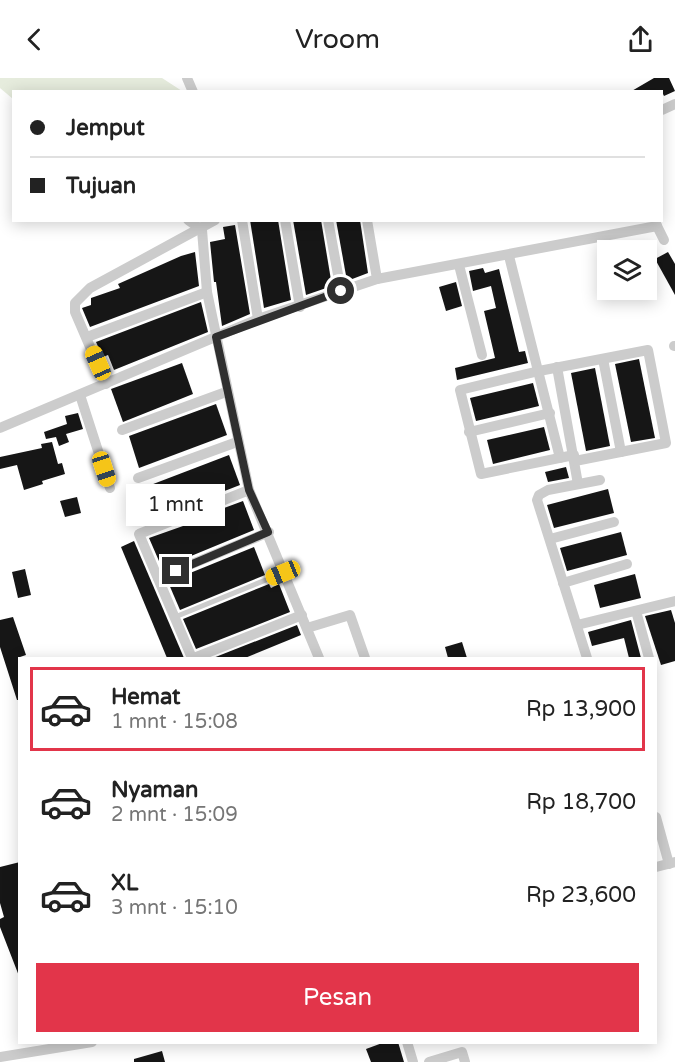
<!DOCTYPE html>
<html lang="id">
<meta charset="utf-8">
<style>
body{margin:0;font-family:"Varela Round",sans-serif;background:#f6f6f6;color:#222;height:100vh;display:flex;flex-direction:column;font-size:22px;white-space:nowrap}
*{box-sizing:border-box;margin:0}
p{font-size:20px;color:#767676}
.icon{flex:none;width:33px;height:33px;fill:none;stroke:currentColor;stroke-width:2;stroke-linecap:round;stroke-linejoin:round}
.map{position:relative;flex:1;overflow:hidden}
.sheet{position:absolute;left:18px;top:579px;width:639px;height:387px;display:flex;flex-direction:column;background:#fff;border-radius:0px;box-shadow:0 3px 15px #0003}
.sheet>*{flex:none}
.top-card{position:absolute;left:12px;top:12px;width:651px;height:132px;border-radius:0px;box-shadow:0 3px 15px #0003;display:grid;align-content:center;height:132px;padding:0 18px;background:#fff}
.tools{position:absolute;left:597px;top:162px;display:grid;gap:12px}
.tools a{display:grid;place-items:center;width:60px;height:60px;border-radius:0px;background:#fff;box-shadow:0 3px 15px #0003;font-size:30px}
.end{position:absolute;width:27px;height:27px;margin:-14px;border:8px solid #2f2f2f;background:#fff;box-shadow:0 0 0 3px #fff}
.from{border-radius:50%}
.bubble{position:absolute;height:42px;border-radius:0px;background:#fff;box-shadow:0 3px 15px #0003;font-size:20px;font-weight:600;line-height:42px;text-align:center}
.car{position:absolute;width:18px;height:36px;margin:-18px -9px;border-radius:8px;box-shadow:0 0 4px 2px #0007;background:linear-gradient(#f5c518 24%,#345 0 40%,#f5c518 0 76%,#345 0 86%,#f5c518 0)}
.top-card b{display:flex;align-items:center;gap:21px;height:57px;font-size:22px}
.top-card b+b{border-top:2px solid #e0e0e0}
.top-card i{width:15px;height:15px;background:#222}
ul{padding:10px 0 0;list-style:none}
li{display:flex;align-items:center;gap:18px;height:84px;margin:0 12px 9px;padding:0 6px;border:3px solid transparent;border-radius:0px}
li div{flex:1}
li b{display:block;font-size:22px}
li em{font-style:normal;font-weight:600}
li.current{border-color:#e2354a}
li>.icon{width:54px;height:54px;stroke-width:1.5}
.primary-button{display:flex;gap:12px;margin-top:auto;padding:12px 18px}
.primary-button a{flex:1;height:69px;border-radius:0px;background:#e2354a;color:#fff;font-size:24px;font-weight:600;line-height:69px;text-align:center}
header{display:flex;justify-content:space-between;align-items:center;height:78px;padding:0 18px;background:#fff;font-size:27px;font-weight:600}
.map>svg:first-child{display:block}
</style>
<header><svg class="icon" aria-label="back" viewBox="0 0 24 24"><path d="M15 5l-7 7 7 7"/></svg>Vroom<svg class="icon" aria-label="share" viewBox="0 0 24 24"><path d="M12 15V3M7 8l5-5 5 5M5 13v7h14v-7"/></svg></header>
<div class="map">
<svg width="675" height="984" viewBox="0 0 675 984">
<rect width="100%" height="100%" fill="#fff"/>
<polygon fill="#e6ecdd" points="0,0 162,0 182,13 14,14 13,21 0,10"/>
<g fill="#161616">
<polygon points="654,0 669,0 675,13 664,18 662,14 630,14"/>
<polygon points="250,142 278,142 291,222 264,230"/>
<polygon points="293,142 321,142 332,208 306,217"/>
<polygon points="336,142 360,142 368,195 347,203"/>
<polygon points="235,147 250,236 222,248 216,204 214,204 210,164 225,161 223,149"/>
<polygon points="195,174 199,208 90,249 82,230 91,227 91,220 120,210 118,206 181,178"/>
<polygon points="668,174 675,186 675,217 655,181"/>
<polygon points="483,190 485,195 499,191 519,274 525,273 528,285 457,302 455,290 495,280 484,233 496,230 491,208 473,213 469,193"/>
<polygon points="456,204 462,228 446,233 439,209"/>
<polygon points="201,224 208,254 114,292 108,277 103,279 96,264"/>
<polygon points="639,281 655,360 631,364 615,286"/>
<polygon points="182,285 193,316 123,344 111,311"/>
<polygon points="595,290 610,368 586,373 571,295"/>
<polygon points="533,305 539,328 476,343 470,320"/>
<polygon points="216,326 227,357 139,390 129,358"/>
<polygon points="78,335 83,351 66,356 69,364 59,368 56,359 46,361 44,354 67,346 65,338"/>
<polygon points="544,349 550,372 493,386 487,362"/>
<polygon points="52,364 58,386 62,385 65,396 42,403 43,406 24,412 17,387 0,391 0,379 42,370 41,366"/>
<polygon points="229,377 240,407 160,438 148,408"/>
<polygon points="566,389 569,400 548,404 545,394"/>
<polygon points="608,411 614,435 554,450 547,427"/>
<polygon points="77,419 81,435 65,439 60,423"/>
<polygon points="243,423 254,452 162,490 149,460 217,436 216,433"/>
<polygon points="621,454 627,477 567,493 560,470"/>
<polygon points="134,463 184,580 167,580 121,469"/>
<polygon points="254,469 265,497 180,532 168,504"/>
<polygon points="25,491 31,517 18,520 12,494"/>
<polygon points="635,496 641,520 600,530 594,507"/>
<polygon points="269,506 271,510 279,506 290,534 196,571 183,541"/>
<polygon points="671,532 675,545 675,583 661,587 645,538"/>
<polygon points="13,539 26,577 20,579 20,622 17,622 0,569 0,542"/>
<polygon points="631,542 641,580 629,580 624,560 592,568 588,554"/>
<polygon points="297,547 301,557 245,580 213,580"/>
<polygon points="462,564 467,580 448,580 445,569"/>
<polygon points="20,784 20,898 19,898 0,849 0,841 4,839 0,825 0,789"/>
<polygon points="398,964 404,984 371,984 366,971 385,964"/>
<polygon points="162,973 165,984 134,984 134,981"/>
</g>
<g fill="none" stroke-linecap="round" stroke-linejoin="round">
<polyline stroke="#ccc" stroke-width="5" points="175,539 283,495"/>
<g stroke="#ccc" stroke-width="10">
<polyline points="187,0 193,14"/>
<polyline points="662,32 675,26"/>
<polyline points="188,142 202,152 207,214 249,412 319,580"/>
<polyline points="242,142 258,241"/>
<polyline points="285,142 300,229"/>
<polyline points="328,142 341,213"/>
<polyline points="657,148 664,162"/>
<polyline points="509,178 560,380"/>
<polyline points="459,187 482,277"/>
<polyline points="377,201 657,148 655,142"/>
<polyline points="87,259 207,214"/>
<polyline points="674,268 675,268"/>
<polyline points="603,281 621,374"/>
<polyline points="557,289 578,406"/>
<polyline points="106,306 75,234 75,225 90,210 215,142"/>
<polyline points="80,317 110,410"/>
<polyline points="0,350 258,241 377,201 367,142"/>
<polyline points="122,352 226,314"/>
<polyline points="469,354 550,335"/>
<polyline points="574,377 481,396 460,312 539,293 648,272 666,365 575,383"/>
<polyline points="138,400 237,364"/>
<polyline points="550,461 614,444"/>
<polyline points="158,500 269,454"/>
<polyline points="563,505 627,486"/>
<polyline points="636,533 649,580"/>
<polyline points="577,547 675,523"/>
<polyline points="307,550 350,537 365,580"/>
<polyline points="192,580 139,456 249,412"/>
<polyline points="194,580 302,537"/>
<polyline points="587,580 537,422 539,417 548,412 600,402"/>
<polyline points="656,739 669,786"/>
<polyline points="656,789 675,784"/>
<polyline points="407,964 413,984"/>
<polyline points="0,979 92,964"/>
<polyline points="429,984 462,974 465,984"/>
</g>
</g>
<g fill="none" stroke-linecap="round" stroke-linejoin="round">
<polyline stroke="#2f2f2f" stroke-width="8" points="176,493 268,454 249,412 216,259 341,213"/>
</g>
</svg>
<div class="tools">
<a><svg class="icon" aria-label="layers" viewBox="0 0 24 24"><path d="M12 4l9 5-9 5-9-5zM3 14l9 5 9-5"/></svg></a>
</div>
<i class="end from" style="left:341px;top:213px"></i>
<i class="end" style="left:176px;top:493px"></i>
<div class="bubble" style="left:126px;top:406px;width:99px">1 mnt</div>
<i class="car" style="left:98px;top:285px;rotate:336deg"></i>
<i class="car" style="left:104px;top:391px;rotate:162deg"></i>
<i class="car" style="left:283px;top:495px;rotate:248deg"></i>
<div class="top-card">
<b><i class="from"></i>Jemput</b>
<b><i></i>Tujuan</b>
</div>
<section class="sheet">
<ul>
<li class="current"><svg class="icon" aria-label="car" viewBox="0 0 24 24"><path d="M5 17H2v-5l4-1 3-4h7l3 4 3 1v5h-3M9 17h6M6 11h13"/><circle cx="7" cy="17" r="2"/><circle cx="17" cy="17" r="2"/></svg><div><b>Hemat</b><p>1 mnt · 15:08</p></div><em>Rp 13,900</em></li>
<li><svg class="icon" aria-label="car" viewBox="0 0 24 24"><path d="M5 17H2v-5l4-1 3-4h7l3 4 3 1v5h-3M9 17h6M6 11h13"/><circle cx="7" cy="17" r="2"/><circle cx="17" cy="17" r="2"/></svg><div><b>Nyaman</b><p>2 mnt · 15:09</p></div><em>Rp 18,700</em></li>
<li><svg class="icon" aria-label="car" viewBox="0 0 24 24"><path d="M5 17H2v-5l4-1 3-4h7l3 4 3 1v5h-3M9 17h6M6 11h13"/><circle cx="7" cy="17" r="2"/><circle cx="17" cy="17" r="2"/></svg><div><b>XL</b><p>3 mnt · 15:10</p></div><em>Rp 23,600</em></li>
</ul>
<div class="primary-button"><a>Pesan</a></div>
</section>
</div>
